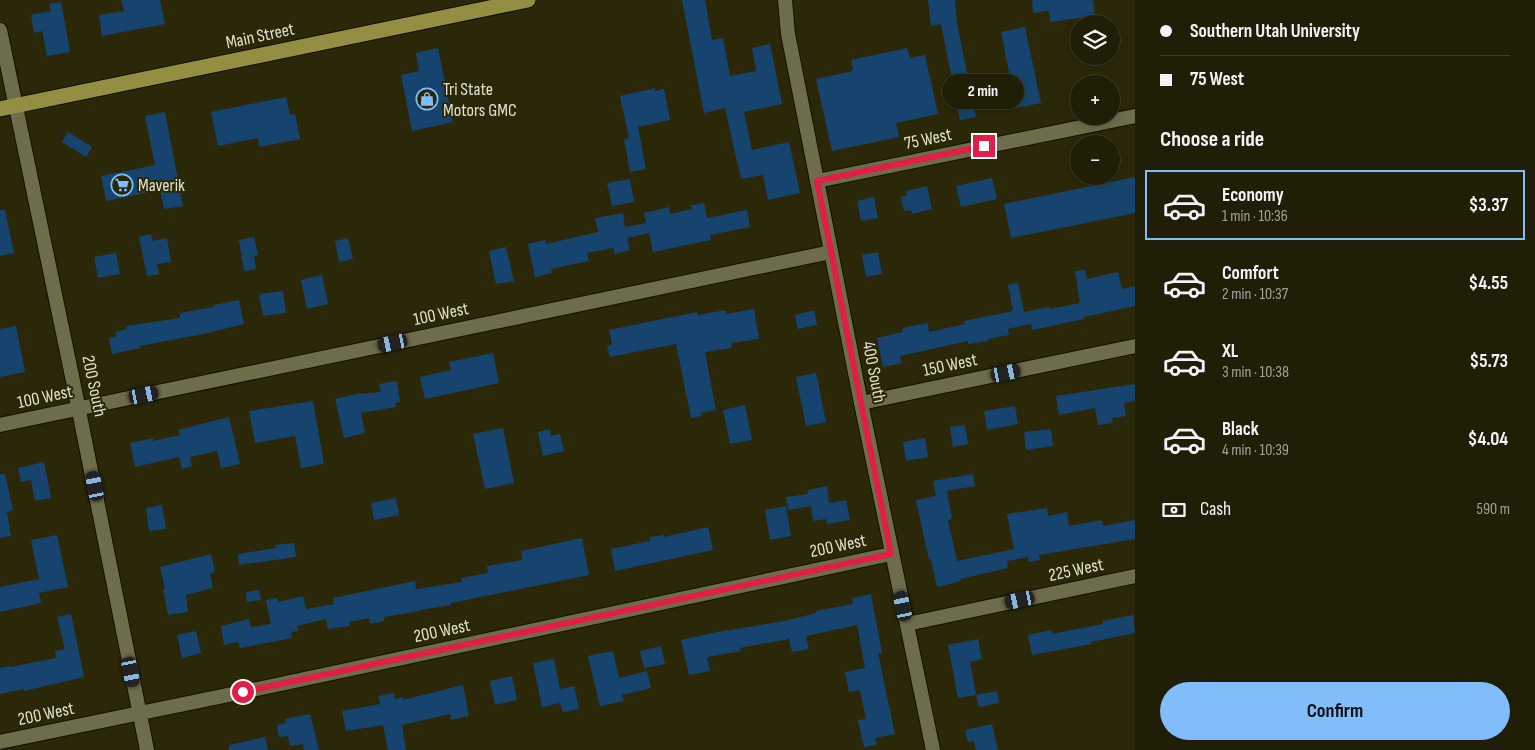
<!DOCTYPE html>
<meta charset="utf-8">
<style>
body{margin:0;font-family:"Sofia Sans Condensed",sans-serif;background:#282710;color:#f1f3f6;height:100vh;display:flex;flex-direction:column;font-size:19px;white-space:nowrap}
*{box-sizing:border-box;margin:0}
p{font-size:16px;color:#a2a29b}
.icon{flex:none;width:28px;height:28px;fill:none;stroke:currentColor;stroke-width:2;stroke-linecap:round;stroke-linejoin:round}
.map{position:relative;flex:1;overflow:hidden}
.sheet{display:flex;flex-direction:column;background:#201e06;width:400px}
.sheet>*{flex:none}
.guide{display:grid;align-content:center;height:110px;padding:0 25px;background:#201e06}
.buttons{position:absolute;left:1070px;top:15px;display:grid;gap:10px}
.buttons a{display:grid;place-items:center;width:50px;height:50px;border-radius:50%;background:#201e06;box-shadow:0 2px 8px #0003,0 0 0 1px #3d3c28;font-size:25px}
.end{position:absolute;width:22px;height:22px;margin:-11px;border:6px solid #e11d48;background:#fff;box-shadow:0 0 0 2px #fff}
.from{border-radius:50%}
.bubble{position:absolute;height:35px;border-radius:18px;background:#201e06;box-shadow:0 2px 8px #0003,0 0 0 1px #3d3c28;font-size:16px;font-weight:700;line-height:35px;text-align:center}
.car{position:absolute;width:15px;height:30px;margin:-15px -8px;border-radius:6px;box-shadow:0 0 4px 1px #0007;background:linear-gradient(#222 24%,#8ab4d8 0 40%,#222 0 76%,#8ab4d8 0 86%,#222 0)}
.guide b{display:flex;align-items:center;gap:18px;height:48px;font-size:19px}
.guide b+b{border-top:1px solid #3d3c28}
.guide i{width:12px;height:12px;background:#f1f3f6}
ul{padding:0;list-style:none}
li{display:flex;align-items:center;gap:15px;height:70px;margin:0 10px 8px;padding:0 15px;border:2px solid transparent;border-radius:0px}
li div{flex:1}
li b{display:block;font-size:19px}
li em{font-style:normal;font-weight:700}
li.current{border-color:#80bdfa}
li>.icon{width:45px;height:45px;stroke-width:1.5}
h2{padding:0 25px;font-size:22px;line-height:60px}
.pay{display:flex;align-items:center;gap:12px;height:55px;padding:0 25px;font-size:19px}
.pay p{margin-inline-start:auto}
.action{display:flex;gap:10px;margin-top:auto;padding:10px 25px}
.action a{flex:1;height:58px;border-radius:30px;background:#80bdfa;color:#111;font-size:20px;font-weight:700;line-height:58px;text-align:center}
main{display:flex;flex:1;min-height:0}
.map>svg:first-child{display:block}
</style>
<main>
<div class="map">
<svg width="1135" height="750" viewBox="0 0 1135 750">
<rect width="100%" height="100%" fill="#2a2808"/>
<g fill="#16446e">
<polygon points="121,0 160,0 165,24 102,36 99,15 124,11"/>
<polygon points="682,0 705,0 712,40 723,38 730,76 756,71 752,48 770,44 782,104 744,112 752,150 789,142 800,193 768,200 763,175 741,179 725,108 704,113"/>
<polygon points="928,0 955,0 957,23 976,117 960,120 941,24 931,26"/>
<polygon points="1032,0 1093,0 1095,16 1050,22 1049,11 1033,13"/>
<polygon points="61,2 70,52 47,56 42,31 34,33 31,15 51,11 49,4"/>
<polygon points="1025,27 1041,103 1016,108 1001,32"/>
<polygon points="438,48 453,122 412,131 401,75 419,71 416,53"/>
<polygon points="907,48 910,58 925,55 938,114 896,123 899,137 832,151 816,79 853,71 851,60"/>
<polygon points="655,88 655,91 664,89 670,120 638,127 646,169 630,172 624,139 629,138 620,96"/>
<polygon points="286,97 290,115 295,114 300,139 259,147 258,138 218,146 211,112"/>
<polygon points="165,112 183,206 164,209 160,190 106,201 101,176 155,165 145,116"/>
<polygon points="68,132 92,147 86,157 62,142"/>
<polygon points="1135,177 1135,213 1011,238 1004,204"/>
<polygon points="992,178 997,199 961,207 956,186"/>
<polygon points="630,179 634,202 612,206 607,183"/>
<polygon points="927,186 932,209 912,214 911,210 904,211 901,197 907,195 906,191"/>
<polygon points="874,197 878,218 861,221 857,201"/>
<polygon points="704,203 707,218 747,210 750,227 710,235 711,240 653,252 649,233 627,238 630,250 615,254 613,248 587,253 589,261 551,269 552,273 535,277 528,244 545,240 546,244 598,232 595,218 623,213 625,227 646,223 644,213 669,207 670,214 692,209 691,205"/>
<polygon points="0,210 5,210 14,253 0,256"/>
<polygon points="151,234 153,241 167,238 171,262 157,264 159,274 147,276 139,237"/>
<polygon points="254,237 258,255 254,256 256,269 244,271 239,240"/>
<polygon points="348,238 353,259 339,262 335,241"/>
<polygon points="506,247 514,281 496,284 489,251"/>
<polygon points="878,252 882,274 866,277 862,255"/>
<polygon points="116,253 120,274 98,278 94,257"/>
<polygon points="1085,270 1087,279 1118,272 1122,289 1135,286 1135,306 1084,317 1084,319 1032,330 1031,324 1008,329 1009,335 988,339 989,341 968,344 968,341 900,356 902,363 883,367 877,338 903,332 902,328 928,323 929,332 965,324 964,321 1013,311 1008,285 1018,283 1024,312 1049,307 1050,309 1080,303 1075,271"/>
<polygon points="322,275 328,304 307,309 301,280"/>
<polygon points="283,291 286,313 263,316 259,294"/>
<polygon points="239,300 244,324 203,334 140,346 140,348 112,354 109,338 117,336 115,332 127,329 126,326 180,318 180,313 214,307 214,305"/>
<polygon points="754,309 759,339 731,343 732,348 705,352 716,410 701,413 702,416 691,418 676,344 610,357 607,346 612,345 609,330 697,312 698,315 726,310 726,314"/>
<polygon points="814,310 817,325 798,329 795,315"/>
<polygon points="16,326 25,372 0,377 0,329"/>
<polygon points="493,353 499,383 425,399 420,377 451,370 449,362"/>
<polygon points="816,373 826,422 806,426 796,377"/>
<polygon points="397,381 400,402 395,403 396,407 361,413 365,433 344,438 335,399 357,394 381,392 379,384"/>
<polygon points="1135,384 1135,401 1124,403 1126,416 1112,418 1113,423 1098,425 1095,408 1059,415 1056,396"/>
<polygon points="313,401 324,464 301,468 295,436 255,443 249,411"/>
<polygon points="745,405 752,440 730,444 723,410"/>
<polygon points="1015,406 1018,424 987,430 984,411"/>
<polygon points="229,417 240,464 221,468 217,451 190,457 192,466 182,469 179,457 135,467 130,443 153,438 153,441 180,435 178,430"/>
<polygon points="965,425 968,444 953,447 950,427"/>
<polygon points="503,428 514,483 485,489 473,434"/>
<polygon points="550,429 551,436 560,434 564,451 543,456 538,432"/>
<polygon points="1051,429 1053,446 1026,450 1024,432"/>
<polygon points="925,438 928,457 906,461 903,442"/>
<polygon points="44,462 51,498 35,501 31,480 21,482 18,468"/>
<polygon points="0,474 5,474 13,510 7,512 11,536 0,538"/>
<polygon points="973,474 975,486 947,491 952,519 948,520 957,561 1014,549 1007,514 1047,508 1048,516 1067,512 1069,526 1102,520 1103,526 1135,520 1135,539 1039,555 1040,560 1029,562 1028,557 1007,561 1008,568 960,579 961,581 937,587 931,559 929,560 916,500 936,496 933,481"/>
<polygon points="827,486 829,503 846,500 850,520 827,524 826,519 813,521 811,506 788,510 786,497 808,494 808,490"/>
<polygon points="396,498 399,515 374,520 371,503"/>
<polygon points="162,505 166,529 149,531 146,508"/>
<polygon points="786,506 791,536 770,540 765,510"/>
<polygon points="708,527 713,550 615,571 611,549 650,541 649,537 664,535 664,537"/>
<polygon points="57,535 68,587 39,593 41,603 0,612 0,587 39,579 31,540"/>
<polygon points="582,538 589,575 451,603 451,605 420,610 420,611 384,617 384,621 370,624 369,618 349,622 349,626 328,629 326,619 297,626 298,631 291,632 292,638 240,648 238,642 224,645 221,626 249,619 251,627 271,624 266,600 277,598 278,602 303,596 306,609 334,604 333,598 415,581 416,589 462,582 461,578 488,573 487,566 522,560 521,551"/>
<polygon points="294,543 296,557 239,565 238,554 276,548 275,545"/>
<polygon points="211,554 215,572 210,574 213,588 186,595 188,612 168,615 163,589 165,589 160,567"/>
<polygon points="259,590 261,600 247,602 246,592"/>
<polygon points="871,594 882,653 878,653 895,734 875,738 877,745 864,747 858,720 866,719 860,690 849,692 845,672 865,668 857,625 806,636 809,649 792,652 789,639 740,648 741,651 707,657 710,671 689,675 681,640 717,632 785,621 816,613 816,611 853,604 852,598"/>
<polygon points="71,614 84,677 24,691 24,689 0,694 0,668 10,666 11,667 56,658 55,651 65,649 57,617"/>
<polygon points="1133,615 1135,633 1091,642 1091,644 1032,655 1028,635 1051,630 1052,634 1103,624 1102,621"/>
<polygon points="196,631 201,653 182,658 177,635"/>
<polygon points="978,639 982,659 970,662 976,695 997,691 999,703 979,707 976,695 958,698 948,645"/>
<polygon points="661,646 665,664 644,668 640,651"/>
<polygon points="613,651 619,678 647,671 651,688 622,695 624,701 600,706 588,656"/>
<polygon points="554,659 560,689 574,686 579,709 563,712 560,703 542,707 533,663"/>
<polygon points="512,676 517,700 495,705 490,681"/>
<polygon points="463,685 469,716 451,720 450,714 402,725 406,750 388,750 383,725 346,731 342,711 380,704 378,696 394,693 395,699 403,697 403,700"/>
<polygon points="310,714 319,750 304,750 303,744 290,746 288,736 279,737 277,725 286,723 285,719"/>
<polygon points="992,724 998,750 976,750 974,741 968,742 965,730"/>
<polygon points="265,737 268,750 229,750 229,745"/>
</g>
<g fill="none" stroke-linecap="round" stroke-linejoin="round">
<g stroke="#121000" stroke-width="16">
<g id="minor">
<polyline points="785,0 788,34 861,403 933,750"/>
<polyline points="0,30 73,381 147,750"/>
<polyline points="817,181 1135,116"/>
<polyline points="861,403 1135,346"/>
<polyline points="0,425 831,252"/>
<polyline points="907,624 1135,576"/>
<polyline points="0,742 262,688 891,554"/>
</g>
</g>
<g stroke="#121000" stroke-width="17">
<polyline id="major" points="0,109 528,0"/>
</g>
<use href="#minor" stroke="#6d6c4b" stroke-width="14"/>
<use href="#major" stroke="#928e42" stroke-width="15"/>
</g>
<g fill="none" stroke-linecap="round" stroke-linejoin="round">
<polyline stroke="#e11d48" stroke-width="6" points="243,692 891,554 817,181 984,146"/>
</g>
<defs>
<g id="shop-ring" transform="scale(1.125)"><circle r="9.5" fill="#2a2808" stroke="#80bdfa" stroke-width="1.5"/><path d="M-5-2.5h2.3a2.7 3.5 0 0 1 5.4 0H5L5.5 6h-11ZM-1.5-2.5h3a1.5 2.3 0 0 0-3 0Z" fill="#80bdfa"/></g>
<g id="supermarket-ring" transform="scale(1.125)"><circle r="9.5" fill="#2a2808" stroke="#80bdfa" stroke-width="1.5"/><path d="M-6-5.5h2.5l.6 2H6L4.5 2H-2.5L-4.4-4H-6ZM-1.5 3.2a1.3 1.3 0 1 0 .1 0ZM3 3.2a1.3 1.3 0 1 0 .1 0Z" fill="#80bdfa"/></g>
</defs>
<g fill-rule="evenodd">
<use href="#shop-ring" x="427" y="99"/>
<use href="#supermarket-ring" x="122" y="185"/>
</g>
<g text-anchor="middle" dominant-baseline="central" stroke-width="4" stroke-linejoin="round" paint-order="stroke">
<g font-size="18" fill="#e1e0ce" stroke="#2a2808">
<text transform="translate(260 36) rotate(-12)">Main Street</text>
<text transform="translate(928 139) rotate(-12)">75 West</text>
<text transform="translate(441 314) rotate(-12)">100 West</text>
<text transform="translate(950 365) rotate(-12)">150 West</text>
<text transform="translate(874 372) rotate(79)">400 South</text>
<text transform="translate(94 386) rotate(78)">200 South</text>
<text transform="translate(45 397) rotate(-12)">100 West</text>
<text transform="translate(838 546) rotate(-12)">200 West</text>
<text transform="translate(1076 570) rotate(-12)">225 West</text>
<text transform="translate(442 631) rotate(-12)">200 West</text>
<text transform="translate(46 714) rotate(-12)">200 West</text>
</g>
<g font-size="18" fill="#e1e0ce" stroke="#2a2808" text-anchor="start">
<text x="443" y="89">Tri State<tspan x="443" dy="21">Motors GMC</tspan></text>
<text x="138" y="185">Maverik</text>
</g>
</g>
</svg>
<div class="buttons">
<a><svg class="icon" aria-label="layers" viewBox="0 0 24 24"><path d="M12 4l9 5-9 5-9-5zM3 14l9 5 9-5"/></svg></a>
<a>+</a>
<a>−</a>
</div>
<i class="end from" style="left:243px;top:692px"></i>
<i class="end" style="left:984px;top:146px"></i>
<div class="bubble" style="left:942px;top:74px;width:82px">2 min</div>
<i class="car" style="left:393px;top:343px;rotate:258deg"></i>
<i class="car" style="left:1006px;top:373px;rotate:78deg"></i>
<i class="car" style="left:144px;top:395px;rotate:78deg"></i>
<i class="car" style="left:95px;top:486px;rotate:349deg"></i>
<i class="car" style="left:1020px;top:600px;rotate:258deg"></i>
<i class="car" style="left:903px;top:606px;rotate:348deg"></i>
<i class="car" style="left:131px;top:672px;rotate:169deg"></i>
</div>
<section class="sheet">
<div class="guide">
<b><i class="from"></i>Southern Utah University</b>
<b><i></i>75 West</b>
</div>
<h2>Choose a ride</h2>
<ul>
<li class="current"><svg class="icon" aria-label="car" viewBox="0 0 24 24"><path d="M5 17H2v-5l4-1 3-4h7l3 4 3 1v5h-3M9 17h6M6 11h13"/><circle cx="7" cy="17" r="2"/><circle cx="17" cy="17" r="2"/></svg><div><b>Economy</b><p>1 min · 10:36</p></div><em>$3.37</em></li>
<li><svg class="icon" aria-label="car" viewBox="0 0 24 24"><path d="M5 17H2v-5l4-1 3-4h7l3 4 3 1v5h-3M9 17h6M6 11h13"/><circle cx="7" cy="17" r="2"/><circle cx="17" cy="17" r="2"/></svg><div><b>Comfort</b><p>2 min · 10:37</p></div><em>$4.55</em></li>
<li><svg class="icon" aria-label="car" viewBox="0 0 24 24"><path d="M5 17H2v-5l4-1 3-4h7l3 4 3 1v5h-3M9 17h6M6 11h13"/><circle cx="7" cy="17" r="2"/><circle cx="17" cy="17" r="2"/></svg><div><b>XL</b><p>3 min · 10:38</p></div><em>$5.73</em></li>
<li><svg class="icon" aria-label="car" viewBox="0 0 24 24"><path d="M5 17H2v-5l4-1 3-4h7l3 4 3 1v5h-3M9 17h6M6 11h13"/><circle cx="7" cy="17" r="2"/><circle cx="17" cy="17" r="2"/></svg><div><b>Black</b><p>4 min · 10:39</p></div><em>$4.04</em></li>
</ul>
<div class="pay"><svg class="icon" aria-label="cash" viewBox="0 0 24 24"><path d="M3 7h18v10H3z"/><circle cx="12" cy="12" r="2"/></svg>Cash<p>590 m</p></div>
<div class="action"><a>Confirm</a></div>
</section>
</main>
